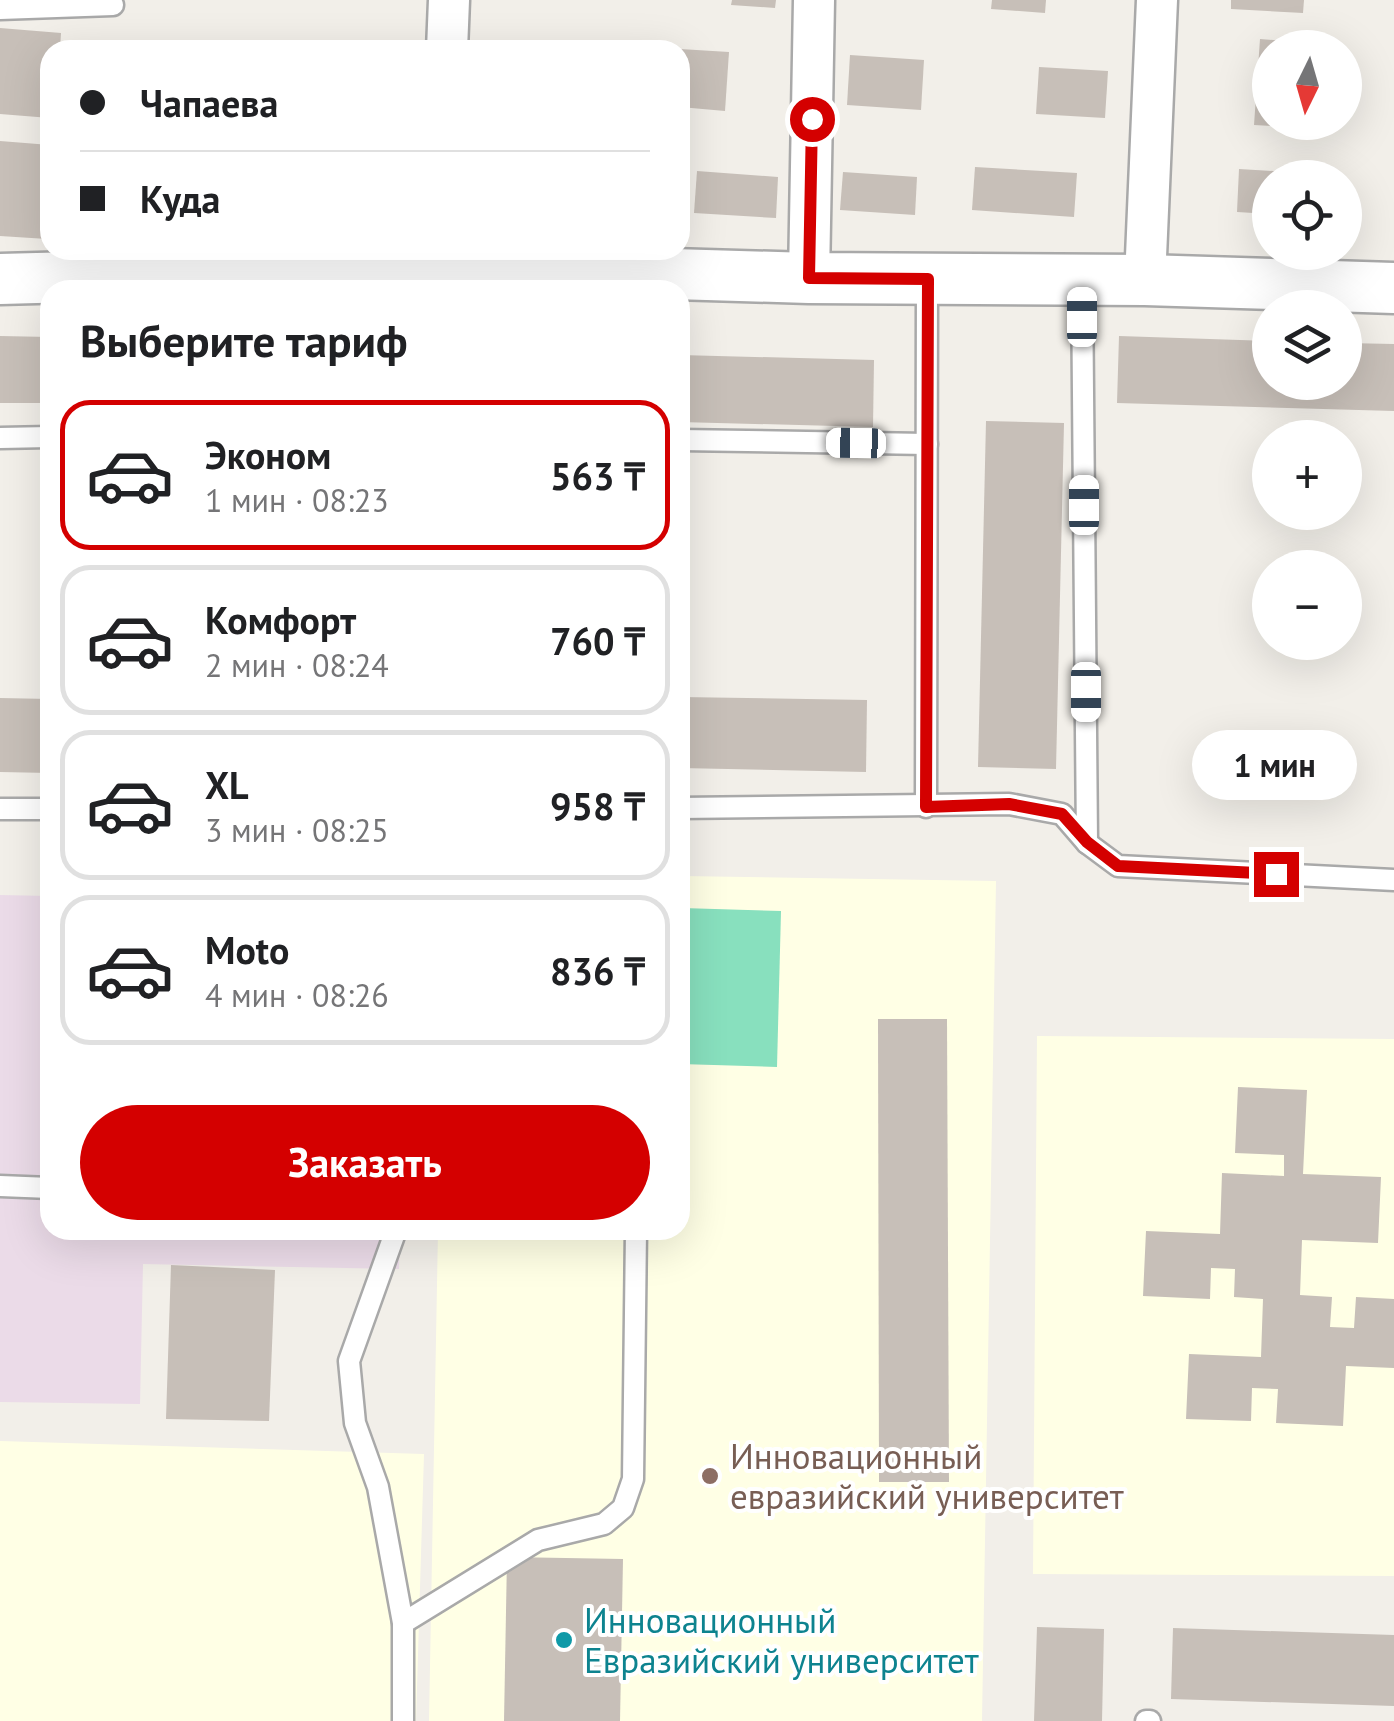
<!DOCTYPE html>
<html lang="ru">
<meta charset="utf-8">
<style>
body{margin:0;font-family:"PT Sans",sans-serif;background:#f2f2f2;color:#202124;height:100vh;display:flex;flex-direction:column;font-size:38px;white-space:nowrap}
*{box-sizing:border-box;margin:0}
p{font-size:32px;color:#757577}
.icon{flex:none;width:55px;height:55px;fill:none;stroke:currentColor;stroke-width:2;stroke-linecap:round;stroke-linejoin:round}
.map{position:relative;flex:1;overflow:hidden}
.details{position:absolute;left:40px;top:280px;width:650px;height:960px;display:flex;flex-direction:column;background:#fff;border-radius:30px;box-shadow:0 10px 40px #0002}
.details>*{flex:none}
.guide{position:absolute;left:40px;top:40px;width:650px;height:220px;border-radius:30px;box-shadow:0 10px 40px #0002;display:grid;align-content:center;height:220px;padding:0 40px;background:#fff}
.needle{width:65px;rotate:185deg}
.controls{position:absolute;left:1252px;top:30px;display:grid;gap:20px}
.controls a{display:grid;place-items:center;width:110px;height:110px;border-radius:50%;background:#fff;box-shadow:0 10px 40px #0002;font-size:50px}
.end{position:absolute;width:45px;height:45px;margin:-22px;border:12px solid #d40000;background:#fff;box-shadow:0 0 0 5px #fff}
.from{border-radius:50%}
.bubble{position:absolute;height:70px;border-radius:35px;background:#fff;box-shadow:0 10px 40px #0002;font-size:32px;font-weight:700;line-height:70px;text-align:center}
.car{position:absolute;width:30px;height:60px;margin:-30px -15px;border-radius:12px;box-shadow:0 0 8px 2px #0007;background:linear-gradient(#fff 24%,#345 0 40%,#fff 0 76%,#345 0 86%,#fff 0)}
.guide b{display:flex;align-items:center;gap:35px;height:95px;font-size:38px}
.guide b+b{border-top:2px solid #e0e0e0}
.guide i{width:25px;height:25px;background:#202124}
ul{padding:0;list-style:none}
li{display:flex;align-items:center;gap:30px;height:150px;margin:0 20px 15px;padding:0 20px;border:5px solid #e0e0e0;border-radius:30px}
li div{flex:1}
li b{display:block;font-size:38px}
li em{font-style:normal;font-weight:700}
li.selected{border-color:#d40000}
li>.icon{width:90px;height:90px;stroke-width:1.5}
h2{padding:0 40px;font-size:45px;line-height:120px}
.button{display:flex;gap:20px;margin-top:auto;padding:20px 40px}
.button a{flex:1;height:115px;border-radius:60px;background:#d40000;color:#fff;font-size:40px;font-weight:700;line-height:115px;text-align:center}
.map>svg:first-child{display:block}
</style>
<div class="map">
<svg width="1394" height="1721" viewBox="0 0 1394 1721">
<rect width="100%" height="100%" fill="#f2efe9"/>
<polygon fill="#ebdbe8" points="0,895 50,896 50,1230 400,1230 399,1269 143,1264 140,1404 0,1402"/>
<g fill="#ffffe5">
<polygon points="680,876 996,881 982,1721 429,1721 438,1230 680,1230"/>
<polygon points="1037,1036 1394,1039 1394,1576 1033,1574"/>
<polygon points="0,1441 424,1454 416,1721 0,1721"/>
</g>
<polygon fill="#88e0be" points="682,908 781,911 777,1067 680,1064"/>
<g fill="#c7bfb8">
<polygon points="732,0 776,0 775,8 731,5"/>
<polygon points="992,0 1046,0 1045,13 991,9"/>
<polygon points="1231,0 1304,0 1303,13 1231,9"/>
<polygon points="0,28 61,33 60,50 50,50 50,118 0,114"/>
<polygon points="1260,39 1326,44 1326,48 1270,48 1270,122 1321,122 1320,129 1254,125"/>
<polygon points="509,40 588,45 587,50 508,50"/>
<polygon points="680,49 729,52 725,111 680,107"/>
<polygon points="850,55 924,60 921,110 847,105"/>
<polygon points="1039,67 1108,71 1105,118 1036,114"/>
<polygon points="0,141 50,145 47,239 0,236"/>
<polygon points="975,167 1077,173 1074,217 972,210"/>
<polygon points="1239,169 1306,173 1306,178 1270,178 1270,214 1237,212"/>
<polygon points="697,171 778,177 776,218 694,213"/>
<polygon points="843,172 917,177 915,215 840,210"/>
<polygon points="0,336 50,337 50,403 0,403"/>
<polygon points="1119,336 1270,341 1270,382 1345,382 1345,343 1394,344 1394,411 1117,403"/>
<polygon points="680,355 874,360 873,427 680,422"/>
<polygon points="986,421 1064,423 1056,769 978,767"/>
<polygon points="680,697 867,700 866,772 680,768"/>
<polygon points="0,698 50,699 50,773 0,772"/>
<polygon points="878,1019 947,1019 949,1482 879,1482"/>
<polygon points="1238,1087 1307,1090 1303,1174 1381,1177 1378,1243 1302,1240 1300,1295 1332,1297 1330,1327 1354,1328 1356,1297 1394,1299 1394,1368 1346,1366 1343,1426 1276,1423 1278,1389 1252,1388 1251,1421 1186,1419 1189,1354 1261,1357 1263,1299 1234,1297 1235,1269 1211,1268 1210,1299 1143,1296 1146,1231 1220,1234 1222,1173 1284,1176 1284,1155 1235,1153"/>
<polygon points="171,1265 275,1270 269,1421 166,1419"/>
<polygon points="507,1557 623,1559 620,1721 504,1721"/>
<polygon points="1037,1627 1104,1629 1102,1721 1034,1721"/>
<polygon points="1173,1628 1394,1635 1394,1706 1171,1699"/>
</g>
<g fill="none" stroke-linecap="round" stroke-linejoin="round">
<g stroke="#a9a9a9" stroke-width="25">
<g id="service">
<polyline points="0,9 113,5"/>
<polyline points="1082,280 1087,843"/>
<polyline points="0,438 50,437"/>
<polyline points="680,440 927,444"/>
<polyline points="926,807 927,279"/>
<polyline points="680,808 1009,804 1062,814 1087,843 1118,866 1394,880"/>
<polyline points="0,809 50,809"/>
<polyline points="0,1186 50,1188"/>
<polyline points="396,1230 349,1361 355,1423 378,1487 403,1623 403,1721"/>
<polyline points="403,1623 538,1540 604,1524 623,1508 633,1479 636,1230"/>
<polyline points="1146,1721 1150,1721"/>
</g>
</g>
<g stroke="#a9a9a9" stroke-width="45">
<g id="minor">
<polyline points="447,50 449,0"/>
<polyline points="809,278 814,0"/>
<polyline points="1145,280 1157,0"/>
</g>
</g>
<g stroke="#a9a9a9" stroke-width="55">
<polyline id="tertiary" points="0,279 439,267 809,278 1145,280 1394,288"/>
</g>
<use href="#service" stroke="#fff" stroke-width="20"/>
<use href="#minor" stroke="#fff" stroke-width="40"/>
<use href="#tertiary" stroke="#fff" stroke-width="50"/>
</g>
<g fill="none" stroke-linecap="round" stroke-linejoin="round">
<polyline stroke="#d40000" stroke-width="12" points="812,119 809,278 928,279 926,807 1009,804 1062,814 1087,842 1118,866 1276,874"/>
</g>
<circle fill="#8d6e63" stroke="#fff" stroke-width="4" cx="710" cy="1476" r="10"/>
<circle fill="#0f9aa8" stroke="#fff" stroke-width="4" cx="564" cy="1640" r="10"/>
<g text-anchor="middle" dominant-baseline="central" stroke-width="8" stroke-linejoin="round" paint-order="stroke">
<g font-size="35" fill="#785e54" stroke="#fff" text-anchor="start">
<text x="730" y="1456">Инновационный<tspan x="730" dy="40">евразийский университет</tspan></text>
</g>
<g font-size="35" fill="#0d838f" stroke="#fff" text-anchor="start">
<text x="584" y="1620">Инновационный<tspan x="584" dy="40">Евразийский университет</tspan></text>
</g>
</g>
</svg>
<div class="controls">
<a><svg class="needle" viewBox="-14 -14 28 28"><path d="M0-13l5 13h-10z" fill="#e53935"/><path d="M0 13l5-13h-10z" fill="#757577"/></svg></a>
<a><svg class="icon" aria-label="locate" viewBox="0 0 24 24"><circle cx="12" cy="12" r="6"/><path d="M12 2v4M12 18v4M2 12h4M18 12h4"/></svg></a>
<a><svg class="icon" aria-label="layers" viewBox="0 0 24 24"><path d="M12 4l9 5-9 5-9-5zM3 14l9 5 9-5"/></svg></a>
<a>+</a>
<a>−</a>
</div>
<i class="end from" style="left:812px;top:119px"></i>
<i class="end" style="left:1276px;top:874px"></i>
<div class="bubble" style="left:1192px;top:730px;width:165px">1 мин</div>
<i class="car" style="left:1082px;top:317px;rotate:0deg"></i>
<i class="car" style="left:856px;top:443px;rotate:271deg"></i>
<i class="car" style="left:1084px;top:505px;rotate:0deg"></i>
<i class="car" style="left:1086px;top:692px;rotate:180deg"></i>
<div class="guide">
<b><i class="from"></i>Чапаева</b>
<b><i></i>Куда</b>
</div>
<section class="details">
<h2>Выберите тариф</h2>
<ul>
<li class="selected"><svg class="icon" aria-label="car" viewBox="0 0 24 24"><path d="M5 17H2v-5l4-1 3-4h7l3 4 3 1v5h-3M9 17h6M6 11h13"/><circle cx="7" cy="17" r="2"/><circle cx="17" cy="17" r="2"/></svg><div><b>Эконом</b><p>1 мин · 08:23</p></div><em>563 ₸</em></li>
<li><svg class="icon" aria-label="car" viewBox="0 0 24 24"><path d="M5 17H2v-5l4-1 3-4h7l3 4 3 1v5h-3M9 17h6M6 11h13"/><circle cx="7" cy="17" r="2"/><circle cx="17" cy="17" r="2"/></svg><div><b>Комфорт</b><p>2 мин · 08:24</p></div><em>760 ₸</em></li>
<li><svg class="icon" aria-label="car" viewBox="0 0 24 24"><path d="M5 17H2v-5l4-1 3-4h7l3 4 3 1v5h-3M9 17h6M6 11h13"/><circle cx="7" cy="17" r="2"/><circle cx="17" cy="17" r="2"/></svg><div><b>XL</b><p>3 мин · 08:25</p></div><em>958 ₸</em></li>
<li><svg class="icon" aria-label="car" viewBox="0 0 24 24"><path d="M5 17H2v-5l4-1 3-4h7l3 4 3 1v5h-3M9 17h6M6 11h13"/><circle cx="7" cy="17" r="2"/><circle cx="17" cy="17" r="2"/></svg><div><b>Moto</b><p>4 мин · 08:26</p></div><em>836 ₸</em></li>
</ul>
<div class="button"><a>Заказать</a></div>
</section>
</div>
